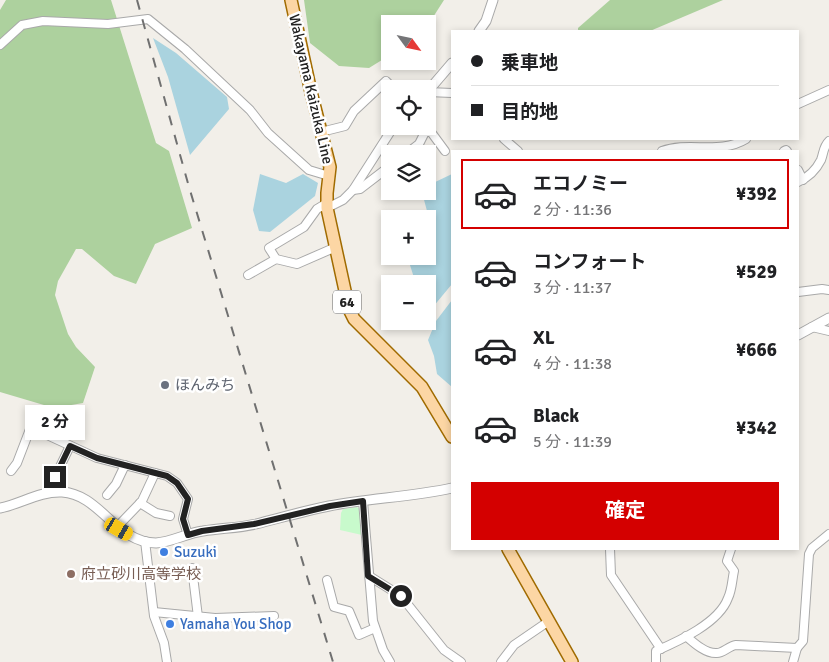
<!DOCTYPE html>
<html lang="ja">
<meta charset="utf-8">
<style>
body{margin:0;font-family:Signika,"Noto Sans JP",sans-serif;background:#f2f2f2;color:#202124;height:100vh;display:flex;flex-direction:column;font-size:19px;white-space:nowrap}
*{box-sizing:border-box;margin:0}
p{font-size:16px;color:#757577}
.icon{flex:none;width:28px;height:28px;fill:none;stroke:currentColor;stroke-width:2;stroke-linecap:round;stroke-linejoin:round}
.map{position:relative;flex:1;overflow:hidden}
.side{position:absolute;left:451px;top:150px;width:348px;height:400px;display:flex;flex-direction:column;background:#fff;border-radius:0px;box-shadow:0 2px 8px #0003}
.side>*{flex:none}
.guide{position:absolute;left:451px;top:30px;width:348px;height:110px;border-radius:0px;box-shadow:0 2px 8px #0003;display:grid;align-content:center;height:110px;padding:0 20px;background:#fff}
.needle{width:32px;rotate:123deg}
.fabs{position:absolute;left:381px;top:15px;display:grid;gap:10px}
.fabs a{display:grid;place-items:center;width:55px;height:55px;border-radius:0px;background:#fff;box-shadow:0 2px 8px #0003;font-size:25px}
.end{position:absolute;width:22px;height:22px;margin:-11px;border:6px solid #222;background:#fff;box-shadow:0 0 0 2px #fff}
.from{border-radius:50%}
.bubble{position:absolute;height:35px;border-radius:0px;background:#fff;box-shadow:0 2px 8px #0003;font-size:16px;font-weight:700;line-height:35px;text-align:center}
.car{position:absolute;width:15px;height:30px;margin:-15px -8px;border-radius:6px;box-shadow:0 0 4px 1px #0007;background:linear-gradient(#f5c518 24%,#345 0 40%,#f5c518 0 76%,#345 0 86%,#f5c518 0)}
.guide b{display:flex;align-items:center;gap:18px;height:48px;font-size:19px}
.guide b+b{border-top:1px solid #e0e0e0}
.guide i{width:12px;height:12px;background:#202124}
ul{padding:9px 0 0;list-style:none}
li{display:flex;align-items:center;gap:15px;height:70px;margin:0 10px 8px;padding:0 10px;border:2px solid transparent;border-radius:0px}
li div{flex:1}
li b{display:block;font-size:19px}
li em{font-style:normal;font-weight:700}
li.selected{border-color:#d40000}
li>.icon{width:45px;height:45px;stroke-width:1.5}
.button{display:flex;gap:10px;margin-top:auto;padding:10px 20px}
.button a{flex:1;height:58px;border-radius:0px;background:#d40000;color:#fff;font-size:20px;font-weight:700;line-height:58px;text-align:center}
.map>svg:first-child{display:block}
</style>
<div class="map">
<svg width="829" height="662" viewBox="0 0 829 662">
<rect width="100%" height="100%" fill="#f2efe9"/>
<g fill="#add19e">
<polygon points="6,0 111,0 156,143 169,151 192,228 155,244 136,284 114,276 82,249 76,249 58,281 55,295 68,334 76,347 95,367 83,403 54,408 0,392 0,10"/>
<polygon points="304,0 444,0 428,25 390,24 390,55 369,68 339,66 310,43"/>
<polygon points="610,0 723,0 650,31 578,31 578,28"/>
</g>
<polygon fill="#c8facc" points="357,507 361,510 362,535 340,530 341,513 343,509"/>
<g fill="#aad3df">
<polygon points="153,38 176,53 227,97 229,109 190,155 168,77"/>
<polygon points="260,174 286,183 303,174 318,183 315,196 270,232 259,231 253,210"/>
<polygon points="452,174 452,284 428,313 428,284 416,284 409,262 414,256 428,256 428,230 431,226 423,196 428,191 431,184"/>
<polygon points="452,300 452,387 437,374 434,356 428,340 436,321"/>
</g>
<g fill="none" stroke-linecap="round" stroke-linejoin="round">
<g stroke="#a9a9a9" stroke-width="10">
<g id="minor">
<polyline points="0,45 22,25 43,21 108,24 148,19 185,49 250,110 268,133 309,170 329,176"/>
<polyline points="428,92 452,93"/>
<polyline points="798,104 829,90"/>
<polyline points="321,132 345,126 354,111 386,81 394,89"/>
<polyline points="504,139 518,151"/>
<path d="M 662,151 C 689,141 720,155 746,139"/>
<polyline points="784,151 786,150 787,151"/>
<polyline points="406,154 419,144 425,132 431,132 445,151"/>
<polyline points="798,170 803,180"/>
<path d="M 798,182 C 807,178 816,170 821,160 C 824,152 823,147 829,141"/>
<polyline points="353,190 360,189 390,166"/>
<polyline points="327,203 317,209 304,227 269,248 276,259 297,264 336,247"/>
<polyline points="327,208 343,200 353,190 394,126"/>
<polyline points="248,275 276,259"/>
<polyline points="798,292 822,289 829,290"/>
<polyline points="812,327 829,331"/>
<polyline points="30,427 97,458 167,476 177,483 188,499 183,519 188,535"/>
<polyline points="11,471 17,463 37,411"/>
<polyline points="55,477 70,446"/>
<polyline points="107,495 116,484 125,465"/>
<polyline points="363,501 373,621 383,650 390,662"/>
<polyline points="140,503 156,513 170,516"/>
<polyline points="117,527 142,501 155,473"/>
<polyline points="145,541 154,616 164,643 167,662"/>
<polyline points="610,549 611,575 661,649"/>
<polyline points="192,568 198,617"/>
<polyline points="369,576 401,596 444,650 461,662"/>
<polyline points="327,580 334,607 349,611 359,635 375,628"/>
<polyline points="154,612 215,618 274,616"/>
<path d="M 686,636 C 694,643 706,654 717,653 C 723,653 729,646 736,645 L 797,648 L 803,641 L 809,554 L 812,548 L 829,534"/>
<polyline points="501,662 514,645 549,621"/>
<path d="M 656,662 L 656,651 C 679,641 719,623 728,598 C 732,590 732,580 734,571 L 727,561 L 731,549"/>
<polyline points="793,662 797,648"/>
</g>
</g>
<g stroke="#a9a9a9" stroke-width="11">
<g id="tertiary">
<polyline points="479,31 486,21 493,0"/>
<polyline points="428,91 452,63"/>
<polyline points="798,335 829,318"/>
<path d="M 0,508 C 21,504 39,491 62,492 C 100,494 116,543 156,543 C 172,542 187,533 203,531 C 221,528 238,528 256,524 C 280,518 304,511 329,506 C 370,498 412,497 452,488"/>
</g>
</g>
<g stroke="#a06b00" stroke-width="14">
<g id="primary">
<polyline points="291,0 311,92 330,167 327,193 327,208 349,309 354,319 422,387 452,437"/>
<polyline points="508,549 572,662"/>
</g>
</g>
<use href="#minor" stroke="#fff" stroke-width="8"/>
<use href="#tertiary" stroke="#fff" stroke-width="9"/>
<use href="#primary" stroke="#fcd6a4" stroke-width="11"/>
<polyline stroke="#707070" stroke-width="2" stroke-dasharray="10 10" stroke-linecap="butt" points="137,0 189,187 333,662"/>
</g>
<g fill="none" stroke-linecap="round" stroke-linejoin="round">
<polyline stroke="#222" stroke-width="6" points="55,477 70,446 97,458 167,476 177,483 188,499 183,519 188,535 202,531 254,524 330,506 363,501 368,576 401,596"/>
</g>
<circle fill="#6b7280" stroke="#fff" stroke-width="2" cx="165" cy="385" r="5"/>
<g fill="#3f7fe0" stroke="#fff" stroke-width="2">
<circle cx="164" cy="552" r="5"/>
<circle cx="170" cy="624" r="5"/>
</g>
<circle fill="#8d6e63" stroke="#fff" stroke-width="2" cx="71" cy="574" r="5"/>
<g text-anchor="middle" dominant-baseline="central" stroke-width="5" stroke-linejoin="round" paint-order="stroke">
<rect fill="#fff" stroke="#646464" stroke-width="1" x="333" y="290.5" width="28" height="23" rx="4"/>
<g font-size="14" font-weight="bold" fill="#222">
<text x="347" y="302">64</text>
</g>
<g font-size="15" fill="#222" stroke="#fff">
<text transform="translate(311 89) rotate(77)">Wakayama Kaizuka Line</text>
</g>
<g font-size="15" fill="#5b616d" stroke="#fff" text-anchor="start">
<text x="175" y="385">ほんみち</text>
</g>
<g font-size="15" fill="#366cbe" stroke="#fff" text-anchor="start">
<text x="174" y="552">Suzuki</text>
<text x="180" y="624">Yamaha You Shop</text>
</g>
<g font-size="15" fill="#785e54" stroke="#fff" text-anchor="start">
<text x="81" y="574">府立砂川高等学校</text>
</g>
</g>
</svg>
<div class="fabs">
<a><svg class="needle" viewBox="-14 -14 28 28"><path d="M0-13l5 13h-10z" fill="#e53935"/><path d="M0 13l5-13h-10z" fill="#757577"/></svg></a>
<a><svg class="icon" aria-label="locate" viewBox="0 0 24 24"><circle cx="12" cy="12" r="6"/><path d="M12 2v4M12 18v4M2 12h4M18 12h4"/></svg></a>
<a><svg class="icon" aria-label="layers" viewBox="0 0 24 24"><path d="M12 4l9 5-9 5-9-5zM3 14l9 5 9-5"/></svg></a>
<a>+</a>
<a>−</a>
</div>
<i class="end from" style="left:401px;top:596px"></i>
<i class="end" style="left:55px;top:477px"></i>
<div class="bubble" style="left:25px;top:405px;width:60px">2 分</div>
<i class="car" style="left:119px;top:529px;rotate:120deg"></i>
<div class="guide">
<b><i class="from"></i>乗車地</b>
<b><i></i>目的地</b>
</div>
<section class="side">
<ul>
<li class="selected"><svg class="icon" aria-label="car" viewBox="0 0 24 24"><path d="M5 17H2v-5l4-1 3-4h7l3 4 3 1v5h-3M9 17h6M6 11h13"/><circle cx="7" cy="17" r="2"/><circle cx="17" cy="17" r="2"/></svg><div><b>エコノミー</b><p>2 分 · 11:36</p></div><em>¥392</em></li>
<li><svg class="icon" aria-label="car" viewBox="0 0 24 24"><path d="M5 17H2v-5l4-1 3-4h7l3 4 3 1v5h-3M9 17h6M6 11h13"/><circle cx="7" cy="17" r="2"/><circle cx="17" cy="17" r="2"/></svg><div><b>コンフォート</b><p>3 分 · 11:37</p></div><em>¥529</em></li>
<li><svg class="icon" aria-label="car" viewBox="0 0 24 24"><path d="M5 17H2v-5l4-1 3-4h7l3 4 3 1v5h-3M9 17h6M6 11h13"/><circle cx="7" cy="17" r="2"/><circle cx="17" cy="17" r="2"/></svg><div><b>XL</b><p>4 分 · 11:38</p></div><em>¥666</em></li>
<li><svg class="icon" aria-label="car" viewBox="0 0 24 24"><path d="M5 17H2v-5l4-1 3-4h7l3 4 3 1v5h-3M9 17h6M6 11h13"/><circle cx="7" cy="17" r="2"/><circle cx="17" cy="17" r="2"/></svg><div><b>Black</b><p>5 分 · 11:39</p></div><em>¥342</em></li>
</ul>
<div class="button"><a>確定</a></div>
</section>
</div>
